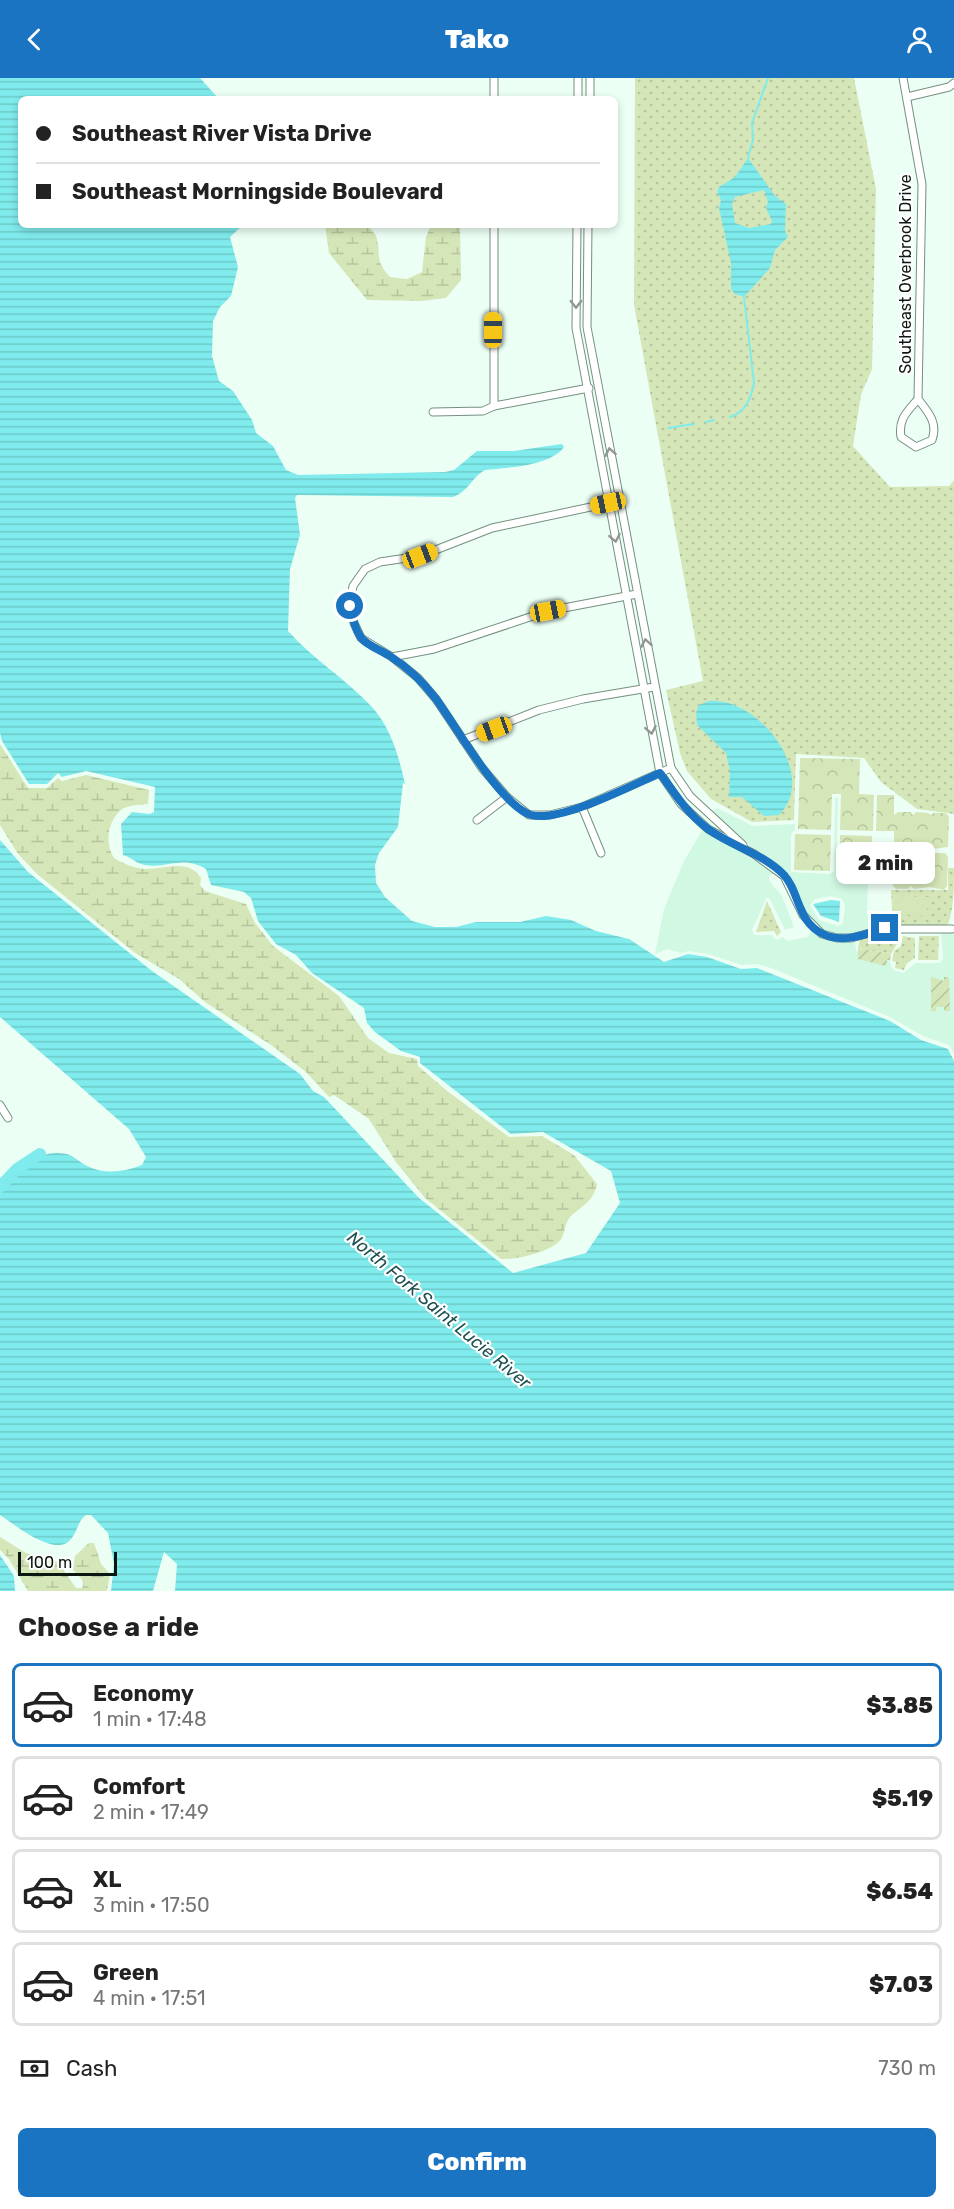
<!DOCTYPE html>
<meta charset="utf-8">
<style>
body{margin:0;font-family:Rubik,sans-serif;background:#f6f6f6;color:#222;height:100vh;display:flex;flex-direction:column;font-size:22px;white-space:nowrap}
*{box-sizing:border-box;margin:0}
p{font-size:20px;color:#767676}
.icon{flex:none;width:33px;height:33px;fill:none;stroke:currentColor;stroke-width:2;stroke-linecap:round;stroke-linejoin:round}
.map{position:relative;height:1513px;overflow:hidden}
.details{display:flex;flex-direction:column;background:#fff;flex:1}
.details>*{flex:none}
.top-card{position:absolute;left:18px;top:18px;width:600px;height:132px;border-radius:9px;box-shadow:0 3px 9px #0003;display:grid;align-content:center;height:132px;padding:0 18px;background:#fff}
.scale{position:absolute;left:18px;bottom:15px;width:99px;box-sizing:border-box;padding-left:6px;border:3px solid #0c1711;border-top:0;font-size:16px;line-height:21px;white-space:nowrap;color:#0c1711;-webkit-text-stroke:4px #fff;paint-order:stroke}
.end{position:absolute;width:27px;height:27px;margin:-14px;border:8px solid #1a74c1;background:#fff;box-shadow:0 0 0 3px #fff}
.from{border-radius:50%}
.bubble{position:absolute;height:42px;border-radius:9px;background:#fff;box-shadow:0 3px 9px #0003;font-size:20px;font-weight:800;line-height:42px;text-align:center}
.car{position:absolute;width:18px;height:36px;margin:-18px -9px;border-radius:8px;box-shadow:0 0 4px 2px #0007;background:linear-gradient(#f5c518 24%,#345 0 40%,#f5c518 0 76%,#345 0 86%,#f5c518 0)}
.top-card b{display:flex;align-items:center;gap:21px;height:57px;font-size:22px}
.top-card b+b{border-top:2px solid #e0e0e0}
.top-card i{width:15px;height:15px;background:#222}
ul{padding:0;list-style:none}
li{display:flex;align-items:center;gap:18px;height:84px;margin:0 12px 9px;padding:0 6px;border:3px solid #e0e0e0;border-radius:9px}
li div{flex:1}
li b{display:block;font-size:22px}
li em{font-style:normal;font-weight:800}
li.active{border-color:#1a74c1}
li>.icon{width:54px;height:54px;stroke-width:1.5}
h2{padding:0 18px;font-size:27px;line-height:72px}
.pay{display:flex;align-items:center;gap:15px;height:66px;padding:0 18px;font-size:22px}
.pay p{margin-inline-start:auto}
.cta{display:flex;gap:12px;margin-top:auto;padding:12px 18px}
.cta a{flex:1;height:69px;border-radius:9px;background:#1a74c1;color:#fff;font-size:24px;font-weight:800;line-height:69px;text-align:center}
header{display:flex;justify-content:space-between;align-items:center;height:78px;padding:0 18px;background:#1a74c1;color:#fff;font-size:27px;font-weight:800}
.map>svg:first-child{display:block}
</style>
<header><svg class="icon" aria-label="back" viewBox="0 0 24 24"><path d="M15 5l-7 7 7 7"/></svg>Tako<svg class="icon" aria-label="person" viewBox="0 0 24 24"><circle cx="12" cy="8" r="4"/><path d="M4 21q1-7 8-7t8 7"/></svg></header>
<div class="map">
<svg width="954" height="1513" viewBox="0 0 954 1513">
<defs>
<pattern id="grass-dots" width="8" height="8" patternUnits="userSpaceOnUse" patternTransform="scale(1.5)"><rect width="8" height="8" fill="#d5e6b8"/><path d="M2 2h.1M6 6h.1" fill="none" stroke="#b6c59d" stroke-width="1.8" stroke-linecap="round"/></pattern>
<pattern id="wetland-marsh" width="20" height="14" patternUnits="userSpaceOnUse" patternTransform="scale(1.5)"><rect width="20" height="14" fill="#d5e6b8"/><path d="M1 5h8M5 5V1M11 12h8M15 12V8" fill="none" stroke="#b6c59d"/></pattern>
<pattern id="park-crowns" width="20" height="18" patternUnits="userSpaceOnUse" patternTransform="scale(1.5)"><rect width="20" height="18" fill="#d5e6b8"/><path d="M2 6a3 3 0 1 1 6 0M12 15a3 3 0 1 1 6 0" fill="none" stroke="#b6c59d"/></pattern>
<pattern id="garden-furrows" width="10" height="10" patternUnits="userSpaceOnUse" patternTransform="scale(1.5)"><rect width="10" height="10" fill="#d5e6b8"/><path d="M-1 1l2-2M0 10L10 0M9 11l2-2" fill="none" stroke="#b6c59d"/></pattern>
<pattern id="water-rules" width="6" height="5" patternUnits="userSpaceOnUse" patternTransform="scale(1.5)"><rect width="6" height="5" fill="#80ebec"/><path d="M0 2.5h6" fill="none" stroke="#6dc9c9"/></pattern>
</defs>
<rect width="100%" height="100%" fill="#ecfff4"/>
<g fill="#d1f8e2" fill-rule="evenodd">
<path d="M 835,720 L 838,720 L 836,794 L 839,797 L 868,797 L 867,836 L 870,838 L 888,838 L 889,847 L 851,856 L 837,856 L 824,852 L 806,835 L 786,795 L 756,773 L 712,734 L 717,730 L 753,748 L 795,746 L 795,752 L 791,756 L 791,794 L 830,796 L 834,793 ZM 831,818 L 842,821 L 845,828 L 843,845 L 839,848 L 819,842 L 810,827 L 815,821 Z"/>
<polygon points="703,751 775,795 769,798 770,804 782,818 794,849 785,852 770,821 767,819 752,852 754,857 772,857 776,862 783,859 787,863 808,859 812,853 821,860 836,864 855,863 856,873 889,880 893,892 903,895 916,885 940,885 943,881 941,855 954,854 954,977 949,967 923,958 890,939 771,890 757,886 742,887 708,876 689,873 681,875 667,871 655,876 664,831 684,783"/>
</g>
<g fill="url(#grass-dots)">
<polygon points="635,0 854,0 876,111 872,291 861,317 853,368 890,409 949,408 954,402 954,736 917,731 881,704 864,680 796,676 794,742 752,744 711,721 687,693 680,675 666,612 703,603 634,227"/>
<path d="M 948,790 L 954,790 C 954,807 954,834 947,848 L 893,847 L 891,812 L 948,812 Z"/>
<polygon points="767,823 781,854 777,858 774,853 756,854"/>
<polygon points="887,855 901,859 891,876 858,870 860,861"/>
<polygon points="903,858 915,860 915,880 907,885 904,892 895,890 896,884 892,883 894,873 901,868"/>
<polygon points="919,858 939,858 938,882 918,882"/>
</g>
<g fill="url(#wetland-marsh)">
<path d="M 325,147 L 368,147 C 370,151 375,155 376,158 C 382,177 373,180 390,199 L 407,201 L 422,194 L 426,159 L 431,147 L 460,147 L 461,202 L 446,220 L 422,223 L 367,222 L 329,175 Z"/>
<path d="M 0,666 L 28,710 L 47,710 L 58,700 L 62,703 L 86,697 L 149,712 L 148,726 C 140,727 127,727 121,732 C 107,744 105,766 114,780 C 123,786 137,791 146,791 C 166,791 188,780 201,800 L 200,807 L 205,813 L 246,826 L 255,845 L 273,868 L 339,918 L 368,960 L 389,975 L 417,981 L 418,988 L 446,1012 L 509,1059 L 542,1058 L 574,1077 L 597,1106 C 593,1124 583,1127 571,1138 C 565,1144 565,1153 562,1160 C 553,1174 516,1182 501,1181 L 425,1120 L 396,1084 L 369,1041 L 334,1017 L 329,1019 L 306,994 L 271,967 L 205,924 L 179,901 L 135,875 L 37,796 L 18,776 L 0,747 Z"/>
<path d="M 0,1459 L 26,1475 L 58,1484 L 76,1510 L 82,1510 C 86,1501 78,1498 73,1492 L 75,1478 L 89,1465 L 94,1465 L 101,1486 L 110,1496 L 107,1513 L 28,1513 L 9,1481 L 0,1472 Z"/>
</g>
<g fill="url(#park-crowns)">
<polygon points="800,680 860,681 859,716 874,717 873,753 840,752 841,716 832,716 831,752 798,751"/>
<polygon points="877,717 894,717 894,737 898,734 910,734 913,737 916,734 928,735 931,737 934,735 945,735 949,738 948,769 933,771 930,768 927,771 915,770 912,768 909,770 897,770 894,767 894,753 876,753"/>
<polygon points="795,756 831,757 830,793 794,792"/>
<polygon points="840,757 872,758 872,794 840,793"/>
<polygon points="897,774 908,775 912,778 916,775 927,775 930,779 934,775 945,775 948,779 947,808 944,812 929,809 914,811 911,808 908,811 896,811 893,808 894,777"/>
</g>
<g fill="url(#garden-furrows)">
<polygon points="858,870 891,876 890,882 887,882 886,888 858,881"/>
<polygon points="931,899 944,903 944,899 949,899 950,933 944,933 944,929 936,929 936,933 931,933"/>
</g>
<polygon fill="#d5e6b8" points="896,818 928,819 927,838 895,836"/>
<g fill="url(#water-rules)" fill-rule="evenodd">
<path d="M 0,0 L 200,0 L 219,21 L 21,21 L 21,147 L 243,147 L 230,159 L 238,189 L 231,218 L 220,229 L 213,243 L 212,278 L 219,303 L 233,313 L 252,342 L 256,355 L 273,368 L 286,392 L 298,397 L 445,394 L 454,392 L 477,373 L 514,373 L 562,366 L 564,369 C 551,388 506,390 485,392 C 472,399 469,413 453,419 L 297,417 L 295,420 L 300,457 L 290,491 L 288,553 C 314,582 346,601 372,629 C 391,650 399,679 405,706 L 403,705 L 398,749 L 379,775 L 375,787 L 376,805 L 385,819 L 412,843 L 435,849 L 456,849 L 476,844 L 520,844 L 546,838 L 571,842 L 596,853 L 629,861 L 664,884 L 688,876 L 707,879 L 741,891 L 757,890 L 890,943 L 921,962 L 948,971 L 954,983 L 954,1513 L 175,1513 L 177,1486 L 164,1474 L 153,1513 L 111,1513 L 114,1486 L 108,1455 L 91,1437 L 86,1437 C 77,1444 78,1453 71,1461 C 56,1481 14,1446 0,1437 L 0,1110 C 15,1089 41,1070 67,1076 C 74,1078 81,1085 87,1088 C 105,1097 124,1094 142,1087 L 146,1079 L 129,1051 L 0,939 L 0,762 L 28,794 L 152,893 L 300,996 L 313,1013 L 324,1019 L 419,1120 L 513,1195 L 586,1175 L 620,1125 L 611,1093 L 543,1054 L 511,1056 L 420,985 L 420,979 L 401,973 L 375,954 L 367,945 L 364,930 L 312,895 L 296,877 L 276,866 L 258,843 L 251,820 L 244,814 L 211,807 L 206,791 C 181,777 167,791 145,787 C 137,786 131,779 123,777 L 121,746 L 132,734 L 150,736 L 154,734 L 155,709 L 86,693 L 62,699 L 58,695 L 47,706 L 29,706 L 2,663 L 0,655 Z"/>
<path d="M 748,80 L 775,118 L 786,126 L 785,153 L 788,159 L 775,172 L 770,190 L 744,219 L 735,216 L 731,211 L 731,185 L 719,130 L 721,122 L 717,114 L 719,109 L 735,99 ZM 764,112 L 768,124 L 766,130 L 772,143 L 771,146 L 749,150 L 735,145 L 732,126 L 735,119 Z"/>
<path d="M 709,623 C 760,619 819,698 779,737 L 764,738 L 742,719 L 729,719 L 730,693 L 726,675 L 697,647 L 696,635 L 699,627 Z"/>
<polygon points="831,822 840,823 839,844 821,838 813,826"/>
<polygon points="0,1477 14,1498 15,1513 0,1513"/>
</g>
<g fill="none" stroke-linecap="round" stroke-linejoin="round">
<g stroke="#80ebec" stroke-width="2">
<polyline points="748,80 753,62 752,45 768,0"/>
<path d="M 730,339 C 746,334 751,320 754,305 L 744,219"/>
<polyline points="706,344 714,342"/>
<polyline points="668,350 694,346"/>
</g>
<polyline stroke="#80ebec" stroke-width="12" points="0,1109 17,1091 40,1076"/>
<g stroke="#73907f" stroke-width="9">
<g id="minor">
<polyline points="494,0 494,21"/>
<path d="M 903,0 L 922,106 L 918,321 C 929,335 938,345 932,362 L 916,369 L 901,359 C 898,341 907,334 918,321"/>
<polyline points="907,19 949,9 954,5"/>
<polyline points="578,21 578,0"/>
<polyline points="590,21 590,0"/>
<polyline points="494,147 494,328"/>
<polyline points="577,147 576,250 660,695 681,726 708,751 754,776 784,798 803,837 822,856 837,860 851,860 885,851 952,851"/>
<polyline points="588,147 587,249 671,690 690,718 743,767"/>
<polyline points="433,334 483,333 494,328 589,310"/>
<polyline points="619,423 492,450 420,478 380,484 365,491 353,508 350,527 354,545 361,560 392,579 418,600 436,621 482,690 507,719 529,737 550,737 582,729 671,690"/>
<polyline points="392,579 434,571 548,533 637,516"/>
<polyline points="463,662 539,632 583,621 654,609"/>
<polyline points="582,729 601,775"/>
<polyline points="477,742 507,719"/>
<polyline points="0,1027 8,1040"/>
</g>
</g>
<use href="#minor" stroke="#fff" stroke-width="7"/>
</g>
<defs><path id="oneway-chevron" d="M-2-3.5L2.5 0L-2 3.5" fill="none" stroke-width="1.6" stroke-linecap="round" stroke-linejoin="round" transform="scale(1.5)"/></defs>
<g stroke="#929794">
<use href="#oneway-chevron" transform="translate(576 226) rotate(90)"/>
<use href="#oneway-chevron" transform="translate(610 374) rotate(-100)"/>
<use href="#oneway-chevron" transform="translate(615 460) rotate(79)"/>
<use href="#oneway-chevron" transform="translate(646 565) rotate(-100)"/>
<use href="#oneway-chevron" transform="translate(651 652) rotate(79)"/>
</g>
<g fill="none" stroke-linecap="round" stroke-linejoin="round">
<path stroke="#1a74c1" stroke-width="8" d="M 350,528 C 352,538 354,549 360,558 C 365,567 381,572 390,578 C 407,589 424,605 436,621 C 456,648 501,728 531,737 C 560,745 632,707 660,695 C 674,715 688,736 708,751 C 731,768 762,775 783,796 C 800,813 796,843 823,856 C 843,866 866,856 885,850"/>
</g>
<g text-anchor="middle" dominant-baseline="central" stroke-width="4.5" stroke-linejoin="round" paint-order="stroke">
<g font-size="16" fill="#0c1711" stroke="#fff">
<text transform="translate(905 196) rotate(-90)">Southeast Overbrook Drive</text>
</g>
<g font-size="18" font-style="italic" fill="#1f4f4f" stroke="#fff">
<text transform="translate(439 1232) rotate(40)">North Fork Saint Lucie River</text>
</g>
</g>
</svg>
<div class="scale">100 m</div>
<i class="end from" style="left:350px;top:528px"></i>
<i class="end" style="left:885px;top:850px"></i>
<div class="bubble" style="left:836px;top:764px;width:99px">2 min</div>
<i class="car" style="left:493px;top:252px;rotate:0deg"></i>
<i class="car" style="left:608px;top:425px;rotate:258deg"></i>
<i class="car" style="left:420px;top:478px;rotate:69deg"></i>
<i class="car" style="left:548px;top:533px;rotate:79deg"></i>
<i class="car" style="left:494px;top:651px;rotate:250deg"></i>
<div class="top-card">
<b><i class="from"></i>Southeast River Vista Drive</b>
<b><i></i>Southeast Morningside Boulevard</b>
</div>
</div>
<section class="details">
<h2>Choose a ride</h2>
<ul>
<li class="active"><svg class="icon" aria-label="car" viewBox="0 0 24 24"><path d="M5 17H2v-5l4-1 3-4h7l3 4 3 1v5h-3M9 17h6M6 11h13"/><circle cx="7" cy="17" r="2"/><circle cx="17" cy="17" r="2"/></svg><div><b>Economy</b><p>1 min · 17:48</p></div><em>$3.85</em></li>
<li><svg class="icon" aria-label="car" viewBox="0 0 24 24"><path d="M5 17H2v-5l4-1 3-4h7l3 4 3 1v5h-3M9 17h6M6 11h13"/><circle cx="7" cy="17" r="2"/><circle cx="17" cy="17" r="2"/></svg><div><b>Comfort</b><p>2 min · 17:49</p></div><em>$5.19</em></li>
<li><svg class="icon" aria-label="car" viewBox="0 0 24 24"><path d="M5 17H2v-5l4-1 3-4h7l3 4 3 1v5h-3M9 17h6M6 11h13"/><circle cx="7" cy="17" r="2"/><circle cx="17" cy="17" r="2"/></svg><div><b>XL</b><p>3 min · 17:50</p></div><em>$6.54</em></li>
<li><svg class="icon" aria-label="car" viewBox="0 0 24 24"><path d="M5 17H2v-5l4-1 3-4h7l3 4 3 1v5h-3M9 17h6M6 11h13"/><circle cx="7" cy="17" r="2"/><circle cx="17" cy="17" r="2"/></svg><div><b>Green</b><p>4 min · 17:51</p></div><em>$7.03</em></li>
</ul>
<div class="pay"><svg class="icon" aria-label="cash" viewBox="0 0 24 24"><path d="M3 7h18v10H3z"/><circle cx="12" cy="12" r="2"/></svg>Cash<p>730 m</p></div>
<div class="cta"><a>Confirm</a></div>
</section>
